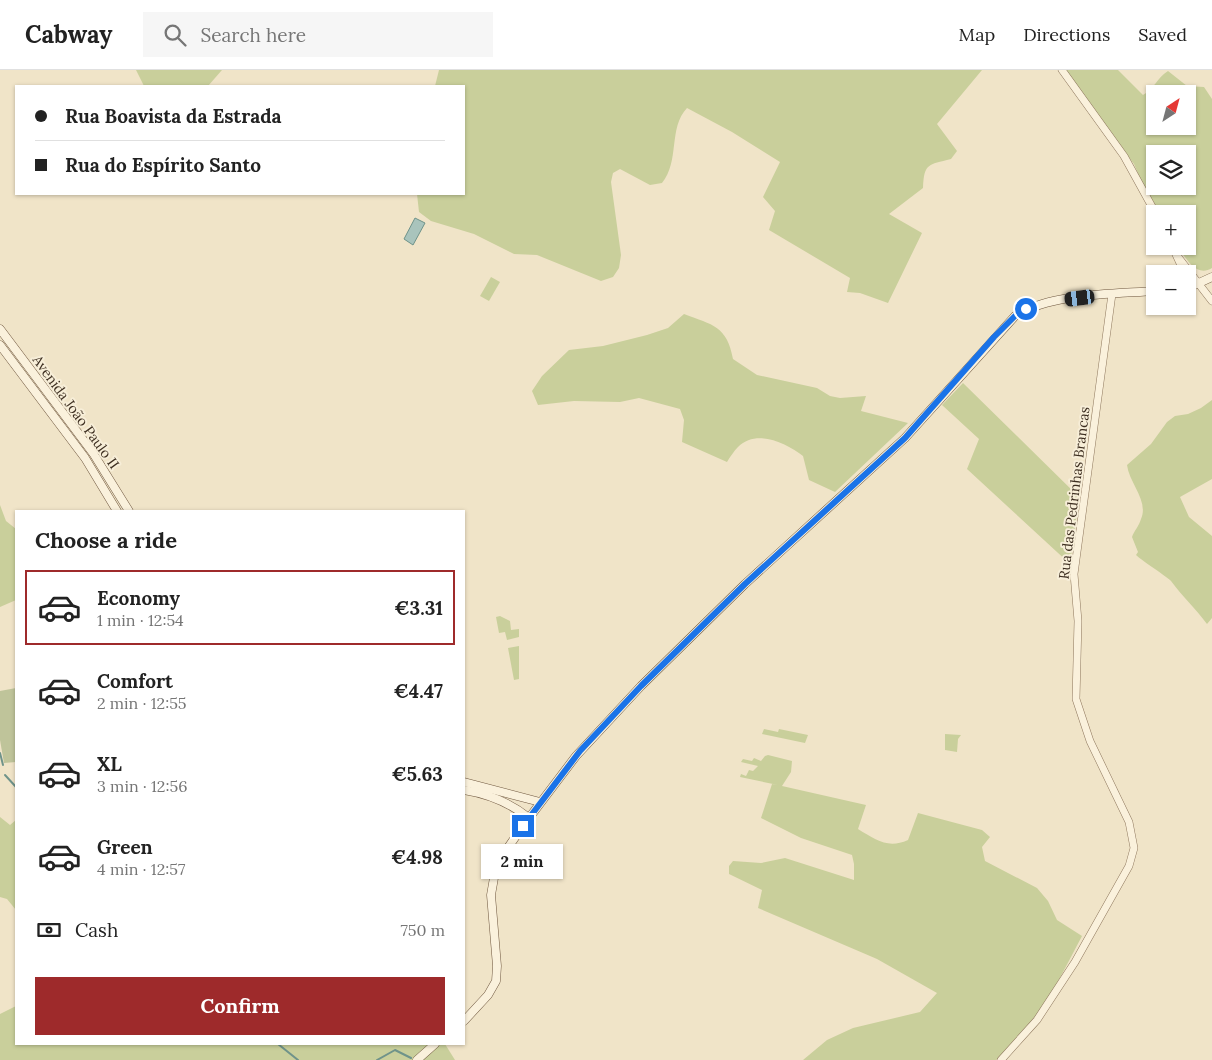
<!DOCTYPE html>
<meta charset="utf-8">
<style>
body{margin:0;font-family:Lora,serif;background:#f6f6f6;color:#222;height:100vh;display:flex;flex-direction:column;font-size:19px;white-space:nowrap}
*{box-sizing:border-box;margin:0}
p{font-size:16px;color:#767676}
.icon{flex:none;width:28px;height:28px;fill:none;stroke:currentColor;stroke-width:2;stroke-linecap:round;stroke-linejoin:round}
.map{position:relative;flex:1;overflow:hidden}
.drawer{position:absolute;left:15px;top:440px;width:450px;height:535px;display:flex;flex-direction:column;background:#fff;border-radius:0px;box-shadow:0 1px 4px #0004}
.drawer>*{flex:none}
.guide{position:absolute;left:15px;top:15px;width:450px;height:110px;border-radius:0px;box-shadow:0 1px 4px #0004;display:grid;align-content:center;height:110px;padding:0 20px;background:#fff}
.needle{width:32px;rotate:36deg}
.tools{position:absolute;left:1146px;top:15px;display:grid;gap:10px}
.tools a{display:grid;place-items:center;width:50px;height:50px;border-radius:0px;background:#fff;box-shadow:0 1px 4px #0004;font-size:25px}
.end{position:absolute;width:22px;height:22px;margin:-11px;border:6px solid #1a73e8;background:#fff;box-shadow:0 0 0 2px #fff}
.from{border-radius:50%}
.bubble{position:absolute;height:35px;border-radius:0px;background:#fff;box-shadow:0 1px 4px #0004;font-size:16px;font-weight:800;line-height:35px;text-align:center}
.car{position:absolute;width:15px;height:30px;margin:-15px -8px;border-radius:6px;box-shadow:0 0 4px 1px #0007;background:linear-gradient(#222 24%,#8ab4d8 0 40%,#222 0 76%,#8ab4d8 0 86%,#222 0)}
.guide b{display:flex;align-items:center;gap:18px;height:48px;font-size:19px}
.guide b+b{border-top:1px solid #e0e0e0}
.guide i{width:12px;height:12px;background:#222}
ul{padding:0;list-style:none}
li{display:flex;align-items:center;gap:15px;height:75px;margin:0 10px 8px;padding:0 10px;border:2px solid transparent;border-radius:0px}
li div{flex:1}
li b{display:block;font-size:19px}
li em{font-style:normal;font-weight:800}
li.active{border-color:#9e2a2b}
li>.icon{width:45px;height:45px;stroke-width:1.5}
h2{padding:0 20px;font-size:22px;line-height:60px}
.pay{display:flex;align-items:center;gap:12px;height:55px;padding:0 20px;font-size:19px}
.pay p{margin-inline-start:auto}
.primary-button{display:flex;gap:10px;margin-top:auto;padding:10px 20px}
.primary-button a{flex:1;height:58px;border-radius:0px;background:#9e2a2b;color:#fff;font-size:20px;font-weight:800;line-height:58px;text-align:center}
header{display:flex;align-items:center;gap:30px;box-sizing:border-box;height:70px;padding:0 25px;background:#fff;border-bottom:1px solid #e0e0e0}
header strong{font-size:24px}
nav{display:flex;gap:28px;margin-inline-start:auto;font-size:18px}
.search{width:350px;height:45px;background:#f6f6f6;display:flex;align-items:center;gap:12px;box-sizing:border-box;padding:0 18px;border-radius:0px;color:#767676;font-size:19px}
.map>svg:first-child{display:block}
</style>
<header>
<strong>Cabway</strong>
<div class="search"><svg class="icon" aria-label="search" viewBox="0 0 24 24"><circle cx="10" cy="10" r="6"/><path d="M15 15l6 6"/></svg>Search here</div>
<nav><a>Map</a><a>Directions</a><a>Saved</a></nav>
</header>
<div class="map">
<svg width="1212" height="990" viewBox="0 0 1212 990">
<rect width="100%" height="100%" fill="#f0e4c8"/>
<g fill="#c9cf9b" fill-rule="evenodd">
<polygon points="136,0 222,0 208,16 144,16"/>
<path d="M 439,0 L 982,0 L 937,54 L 957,81 L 951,89 C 928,95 924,93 923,118 L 889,144 L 922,163 L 888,233 L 860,223 L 847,222 L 850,208 L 769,160 L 775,141 L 763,127 L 780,92 L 732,62 L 687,38 C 668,58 680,91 662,113 L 650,115 L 620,99 L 613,103 L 611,112 L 621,185 L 619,198 L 613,207 L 601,211 L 537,185 L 514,184 L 474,164 L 431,151 L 419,142 L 417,124 L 464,124 L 464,16 L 435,16 Z"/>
<path d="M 1062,0 L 1118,0 L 1143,25 C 1154,19 1157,8 1168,1 L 1187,16 L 1204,17 L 1212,29 L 1212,198 C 1196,208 1186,188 1177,176 L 1188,176 L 1188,144 L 1155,144 L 1134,94 ZM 1155,24 L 1188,24 L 1188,56 L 1155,56 ZM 1155,84 L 1188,84 L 1188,116 L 1155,116 Z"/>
<polygon points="491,207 500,212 489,231 480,226"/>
<path d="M 684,244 C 713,255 727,256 733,289 L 757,305 L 817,318 L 830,326 L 840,328 L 866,326 L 861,341 L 908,353 L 835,422 L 809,410 L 803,386 C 787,374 757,358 738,377 C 734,381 730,387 727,392 L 682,372 L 684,350 L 680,339 L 639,328 L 620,332 L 574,331 L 538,335 L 532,321 L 542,306 L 569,280 L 603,276 L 647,265 L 668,258 Z"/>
<polygon points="963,313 1079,427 1070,494 967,399 979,369 942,335"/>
<path d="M 1212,330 L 1212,409 L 1180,427 L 1189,447 L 1212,466 L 1212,548 L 1207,554 C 1196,539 1182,526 1171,511 C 1169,508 1141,490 1136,485 L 1138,482 L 1132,467 C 1134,461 1139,456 1141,449 C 1149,431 1129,413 1127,395 L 1151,374 L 1167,352 L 1175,346 L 1188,344 L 1201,338 Z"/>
<polygon points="0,435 6,451 16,459 16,530 0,537"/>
<polygon points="500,546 510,551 511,560 519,559 519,567 507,570 505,562 499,563 496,547"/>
<polygon points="519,576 519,609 514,610 508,578"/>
<polygon points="764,659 778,662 779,659 808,665 805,673 762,664"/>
<polygon points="945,664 961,665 958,669 957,682 945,680"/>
<path d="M 768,685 L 792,691 L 791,702 L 782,716 L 866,735 L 858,759 C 876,770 888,779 908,770 L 918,743 L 982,760 L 990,767 L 982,777 L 985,791 L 1037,818 L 1048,831 L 1057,850 L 1082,866 C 1058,911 1037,958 996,990 L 803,990 L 827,970 L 853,958 L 920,942 L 937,923 L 877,889 L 758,838 L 762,820 L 729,804 L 729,796 L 733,791 L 761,793 L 785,788 L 854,810 L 854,794 L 852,785 L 801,768 L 761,748 L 772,714 L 778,715 L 740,707 L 741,704 L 746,706 L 749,700 L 753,701 L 758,696 L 741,692 L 743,689 L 752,691 L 754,688 L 761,691 L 765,686 Z"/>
<polygon points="0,747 10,755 16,750 16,840 7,829 0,827"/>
<polygon points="16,936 16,974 445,974 455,990 0,990 0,944"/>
</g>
<polygon fill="#bfc49a" points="16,618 16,692 4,693 0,670 0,621"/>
<polygon fill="#a9c4bc" stroke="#6f938a" points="415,148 425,153 413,175 404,169"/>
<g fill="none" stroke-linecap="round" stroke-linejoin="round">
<g stroke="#6f938a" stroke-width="2">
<polyline points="0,683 3,695"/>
<polyline points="5,705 16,717"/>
<polyline points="278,974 298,990"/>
<polyline points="377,990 395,980 411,988"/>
</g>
<g stroke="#8d765c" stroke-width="8">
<g id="tertiary">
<polyline points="1062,0 1124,86 1156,144"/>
<polyline points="1172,176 1185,204"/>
<polyline points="1178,187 1212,231"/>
<polyline points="1001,990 1037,950 1075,892 1129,796 1134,778 1129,752 1090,671 1076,629 1078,551 1074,504 1112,224"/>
</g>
</g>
<g stroke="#6f573f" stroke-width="9">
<g id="secondary">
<polyline points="1188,218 1212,207"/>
<polyline points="0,259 93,383 129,441"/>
<polyline points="0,275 85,388 117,441"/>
<polyline points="464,712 540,732"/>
<path d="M 464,720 C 489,724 509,732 529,748"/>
<path d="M 464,951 L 488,925 L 496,911 L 497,896 L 491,825 L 495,802 L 500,789 L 523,756 L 576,686 L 641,616 L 745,514 L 905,368 L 1015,246 C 1051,223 1113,224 1155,221"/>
<polyline points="417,990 435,974"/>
</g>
</g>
<use href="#tertiary" stroke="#faf1dc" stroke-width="7"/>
<use href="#secondary" stroke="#faf1dc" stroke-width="8"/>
</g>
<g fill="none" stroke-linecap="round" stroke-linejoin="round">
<polyline stroke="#1a73e8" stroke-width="6" points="523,756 580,681 641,616 745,514 905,368 994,267 1015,246 1026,239"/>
</g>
<g text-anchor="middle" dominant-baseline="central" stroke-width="4" stroke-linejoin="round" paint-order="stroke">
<g font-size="14" fill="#3d2e20" stroke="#f7eed8">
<text transform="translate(76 342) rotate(54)">Avenida João Paulo II</text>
<text transform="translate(1074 423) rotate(-83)">Rua das Pedrinhas Brancas</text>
</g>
</g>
</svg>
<div class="tools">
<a><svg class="needle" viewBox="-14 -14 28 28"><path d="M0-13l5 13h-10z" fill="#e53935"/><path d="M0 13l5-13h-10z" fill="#767676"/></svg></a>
<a><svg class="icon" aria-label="layers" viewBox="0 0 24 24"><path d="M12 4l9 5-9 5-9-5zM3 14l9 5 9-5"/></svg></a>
<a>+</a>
<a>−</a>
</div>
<i class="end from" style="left:1026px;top:239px"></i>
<i class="end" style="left:523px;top:756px"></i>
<div class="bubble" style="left:481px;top:774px;width:82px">2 min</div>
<i class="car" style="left:1080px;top:228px;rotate:263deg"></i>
<div class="guide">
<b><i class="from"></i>Rua Boavista da Estrada</b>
<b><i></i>Rua do Espírito Santo</b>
</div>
<section class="drawer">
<h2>Choose a ride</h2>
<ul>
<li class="active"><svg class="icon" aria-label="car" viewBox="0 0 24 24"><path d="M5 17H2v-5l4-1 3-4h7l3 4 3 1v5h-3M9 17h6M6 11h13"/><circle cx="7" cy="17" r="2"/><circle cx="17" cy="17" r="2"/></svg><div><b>Economy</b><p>1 min · 12:54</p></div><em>€3.31</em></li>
<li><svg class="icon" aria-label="car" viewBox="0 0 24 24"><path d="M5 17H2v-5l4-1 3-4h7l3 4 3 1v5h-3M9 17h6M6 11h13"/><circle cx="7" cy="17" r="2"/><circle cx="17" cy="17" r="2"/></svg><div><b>Comfort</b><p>2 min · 12:55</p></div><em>€4.47</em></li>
<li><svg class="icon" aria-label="car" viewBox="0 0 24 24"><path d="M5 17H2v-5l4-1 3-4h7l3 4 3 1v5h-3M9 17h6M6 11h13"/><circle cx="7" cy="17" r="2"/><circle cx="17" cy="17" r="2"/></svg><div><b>XL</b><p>3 min · 12:56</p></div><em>€5.63</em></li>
<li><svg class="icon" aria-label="car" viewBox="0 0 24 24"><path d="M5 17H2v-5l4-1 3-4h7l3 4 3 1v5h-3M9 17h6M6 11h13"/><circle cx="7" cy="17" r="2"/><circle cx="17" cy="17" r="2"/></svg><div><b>Green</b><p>4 min · 12:57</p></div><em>€4.98</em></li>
</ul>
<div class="pay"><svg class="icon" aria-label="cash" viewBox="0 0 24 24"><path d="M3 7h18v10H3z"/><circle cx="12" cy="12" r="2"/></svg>Cash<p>750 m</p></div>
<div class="primary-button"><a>Confirm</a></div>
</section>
</div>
